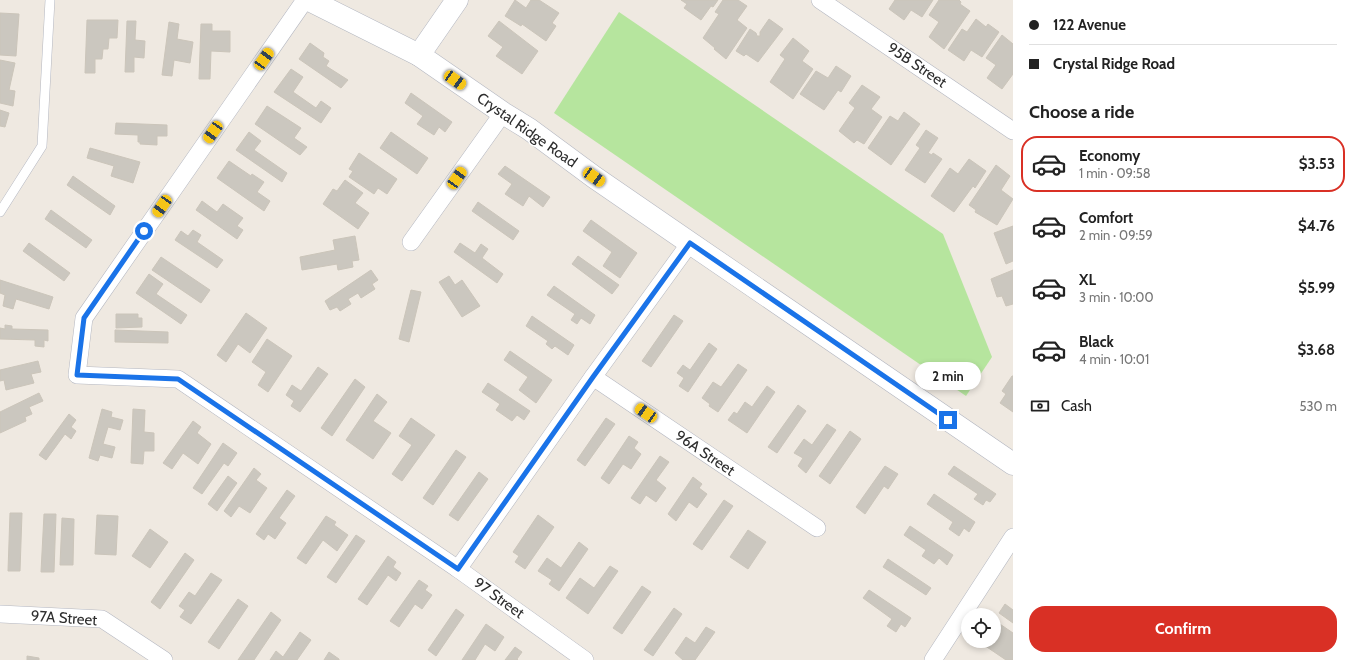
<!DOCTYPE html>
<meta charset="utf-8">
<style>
body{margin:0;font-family:Cabin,sans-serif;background:#f2f2f2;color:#222;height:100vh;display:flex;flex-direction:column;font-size:15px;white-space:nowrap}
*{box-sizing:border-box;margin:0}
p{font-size:13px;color:#767676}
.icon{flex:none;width:22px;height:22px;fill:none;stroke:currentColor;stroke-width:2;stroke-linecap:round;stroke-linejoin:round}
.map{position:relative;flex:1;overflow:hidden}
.drawer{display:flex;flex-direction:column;background:#fff;width:340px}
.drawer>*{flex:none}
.banner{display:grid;align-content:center;height:88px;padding:0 16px;background:#fff}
.tools{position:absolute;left:961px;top:608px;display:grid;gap:8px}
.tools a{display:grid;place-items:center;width:40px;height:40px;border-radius:50%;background:#fff;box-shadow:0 2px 6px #0003;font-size:20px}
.end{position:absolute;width:18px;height:18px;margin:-9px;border:5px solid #1a73e8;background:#fff;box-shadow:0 0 0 2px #fff}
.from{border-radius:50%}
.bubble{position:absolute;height:28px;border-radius:14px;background:#fff;box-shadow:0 2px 6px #0003;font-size:13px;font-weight:800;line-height:28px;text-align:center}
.car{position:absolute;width:12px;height:24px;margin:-12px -6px;border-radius:5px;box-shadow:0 0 3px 1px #0007;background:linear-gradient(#f5c518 24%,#345 0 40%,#f5c518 0 76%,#345 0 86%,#f5c518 0)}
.banner b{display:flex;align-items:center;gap:14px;height:38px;font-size:15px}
.banner b+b{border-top:1px solid #e0e0e0}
.banner i{width:10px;height:10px;background:#222}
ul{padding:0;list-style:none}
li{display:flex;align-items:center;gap:12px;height:56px;margin:0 8px 6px;padding:0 8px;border:2px solid transparent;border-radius:16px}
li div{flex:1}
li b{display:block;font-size:15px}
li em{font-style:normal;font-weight:800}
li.active{border-color:#d93025}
li>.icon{width:36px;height:36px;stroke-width:1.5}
h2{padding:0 16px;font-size:18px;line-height:48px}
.pay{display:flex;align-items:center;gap:10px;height:44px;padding:0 16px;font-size:15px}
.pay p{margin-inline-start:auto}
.cta{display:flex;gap:8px;margin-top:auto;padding:8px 16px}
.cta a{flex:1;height:46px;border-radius:16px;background:#d93025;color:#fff;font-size:16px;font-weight:800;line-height:46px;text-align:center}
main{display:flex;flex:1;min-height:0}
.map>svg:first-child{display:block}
</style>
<main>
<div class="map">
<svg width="1013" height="660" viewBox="0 0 1013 660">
<rect width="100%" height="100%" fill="#efe9e1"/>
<polygon fill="#b6e59e" points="619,12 943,234 992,357 966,396 554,113"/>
<g fill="#cbc7bf" stroke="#cbc5ba">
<polygon points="515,0 526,8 531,0 539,0 559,13 552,23 556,26 546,41 522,24 521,26 505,16"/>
<polygon points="681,0 718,0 713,7 711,6 701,20 684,8 687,4"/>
<polygon points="723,0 738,0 747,6 737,20 747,28 726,59 714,49 715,48 703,38 719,14 715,12"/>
<polygon points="895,0 933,0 922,17 911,10 904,20 889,9"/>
<polygon points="939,0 959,0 961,2 960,4 970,11 944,49 929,37 939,22 929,15"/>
<polygon points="0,13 19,14 16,56 0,55"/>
<polygon points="769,19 783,29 758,62 746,54 744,56 736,51 750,29 756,33 757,36 760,36 760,32"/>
<polygon points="976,19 986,27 988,24 999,32 982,57 971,50 964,61 948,50 962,29 967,32"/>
<polygon points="87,20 118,20 117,38 109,38 108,49 103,49 102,59 95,59 95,73 85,73"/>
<polygon points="127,21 136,21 135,40 145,41 144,58 134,57 134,72 125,72"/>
<polygon points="499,21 538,51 522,74 496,56 503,47 488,36"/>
<polygon points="169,22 179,24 177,39 193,42 190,63 174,60 172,76 162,75"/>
<polygon points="201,24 212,24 212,31 230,31 230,52 211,51 210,79 199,79"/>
<polygon points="1002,35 1013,44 1013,74 1002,89 987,78 996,65 986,58"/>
<polygon points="793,38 809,51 802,61 813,69 793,99 770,82 785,59 780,55"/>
<polygon points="310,43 324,53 323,57 329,61 326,66 348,80 341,88 299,59"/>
<polygon points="0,60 15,63 9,90 15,91 13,106 0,103"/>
<polygon points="836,66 851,76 841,92 838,90 824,110 800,94 816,71 828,78"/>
<polygon points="291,69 303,77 293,92 316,108 321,101 331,108 321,123 274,92"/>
<polygon points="862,85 880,97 871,109 882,117 864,144 857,140 854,143 839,131 855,108 849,103"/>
<polygon points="411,93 452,122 445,132 439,127 434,135 417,124 423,116 405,103"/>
<polygon points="267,106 301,128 294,138 307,147 300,155 255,124"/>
<polygon points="0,110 9,113 5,127 0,126"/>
<polygon points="904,112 920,124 891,165 868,148 890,116 898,121"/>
<polygon points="116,123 167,125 167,136 157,136 157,145 140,144 140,142 138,142 138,135 115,134"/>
<polygon points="926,130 938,138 928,153 932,155 933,153 942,159 925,183 905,170 920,148 916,145"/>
<polygon points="249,132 261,141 254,150 287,173 282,182 236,150"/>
<polygon points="391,132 428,158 417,174 380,148"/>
<polygon points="90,148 140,162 133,183 111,176 114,166 87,158"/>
<polygon points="359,153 397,179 387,194 378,188 374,194 349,177 353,171 349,169"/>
<polygon points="969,159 986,171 975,188 973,186 954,212 931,196 950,168 958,174"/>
<polygon points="229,161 251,176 252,174 264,182 257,192 270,201 264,211 217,178"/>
<polygon points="996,165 1010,176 1001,190 1013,199 997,225 975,212 976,210 969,205"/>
<polygon points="505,166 550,197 543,207 529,196 523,206 505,194 512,184 498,174"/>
<polygon points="73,176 115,206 110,215 67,185"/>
<polygon points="345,180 363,193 355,203 369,213 358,229 323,204 333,189 337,191"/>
<polygon points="202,201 217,212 223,204 243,218 237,226 243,230 237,239 196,210"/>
<polygon points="478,202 519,231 513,240 472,211"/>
<polygon points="51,210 92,240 86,248 45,219"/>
<polygon points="591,220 637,253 620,278 603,266 612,252 583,231"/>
<polygon points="1013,226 1013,261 1006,264 994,233"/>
<polygon points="193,230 201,235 197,242 223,260 217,268 175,240 181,231 188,236"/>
<polygon points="355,236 359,260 352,261 353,267 338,270 337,264 302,270 300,257 335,250 333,240"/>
<polygon points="29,243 70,273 64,281 23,251"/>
<polygon points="460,243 475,253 481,244 488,249 482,258 503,274 497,283 454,252"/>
<polygon points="578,256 619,285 612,294 572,264"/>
<polygon points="161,257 210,290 201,303 152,270"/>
<polygon points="371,270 378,280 372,284 375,289 361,298 358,293 348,299 351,304 340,311 337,307 330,310 325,301"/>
<polygon points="1013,270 1013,304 1006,306 1002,296 997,297 991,279"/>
<polygon points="149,274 163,284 156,294 187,315 181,324 136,293"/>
<polygon points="449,276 455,285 462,280 480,306 462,317 439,282"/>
<polygon points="0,280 53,297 49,309 16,299 13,309 3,306 5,295 0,293"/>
<polygon points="554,286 595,315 590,324 581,318 577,324 571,320 575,314 547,295"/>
<polygon points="411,290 421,292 409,342 399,339"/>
<polygon points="246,313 267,328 250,353 238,344 226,362 217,355"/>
<polygon points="116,314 138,314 138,318 142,318 142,327 116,328"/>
<polygon points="674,315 683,321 651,367 642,361"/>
<polygon points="532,316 574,345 568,355 555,346 552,349 546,344 548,341 526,326"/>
<polygon points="5,325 12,326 12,329 48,330 48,341 44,340 44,347 35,346 35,340 0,339 0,328 5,329"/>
<polygon points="115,330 168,332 168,343 115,342"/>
<polygon points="267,339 292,356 268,392 258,385 266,372 252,362"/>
<polygon points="709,343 717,349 688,392 679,386 684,378 677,373 683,365 690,370"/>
<polygon points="510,351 552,380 536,403 519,390 528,377 504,360"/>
<polygon points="38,361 41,372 31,374 34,383 6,390 4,380 0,381 0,370"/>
<polygon points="738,364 747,370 718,412 709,406 710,404 702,398 713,382 721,387"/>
<polygon points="318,367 328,374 300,412 291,406 294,401 286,395 292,385 301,391"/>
<polygon points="1012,376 1013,376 1013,412 1000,403 1006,394 1002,391"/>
<polygon points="355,379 365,387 332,436 321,428"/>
<polygon points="488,383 530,411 524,420 517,415 512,421 496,410 500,404 482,392"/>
<polygon points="767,386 775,392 747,433 728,420 734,412 737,414 745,402 752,407"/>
<polygon points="39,393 43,401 29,407 32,414 25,417 26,421 0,433 0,412"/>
<polygon points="377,394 387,402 373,421 391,433 373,459 346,440"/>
<polygon points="798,405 806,411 777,453 768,447"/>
<polygon points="102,409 112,412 111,417 123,420 120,430 108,427 103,444 115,447 112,458 100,455 98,461 89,458"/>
<polygon points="133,409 145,410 144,432 154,433 154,451 144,451 143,464 131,463"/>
<polygon points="69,414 76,420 71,427 76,431 71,439 65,434 46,460 39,455"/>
<polygon points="411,418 435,435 402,481 392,474 412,445 399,436"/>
<polygon points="606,418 615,424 585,466 577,460"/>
<polygon points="193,421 201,427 197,433 211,444 198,464 183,453 172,469 163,463"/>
<polygon points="827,424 836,430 806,473 798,466 803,458 794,453 804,439 812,445"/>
<polygon points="850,431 861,439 830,484 819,476"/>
<polygon points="629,436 638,442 634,448 641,454 631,469 623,464 609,484 601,478"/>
<polygon points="223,443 237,453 228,466 224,463 202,494 193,488"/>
<polygon points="456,450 466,457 433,505 423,498"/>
<polygon points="660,456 669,462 656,480 666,488 656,502 646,495 640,504 631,498"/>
<polygon points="885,466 898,474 888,489 884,486 865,514 856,507"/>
<polygon points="954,466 996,494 990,502 986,500 983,505 974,499 978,494 948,474"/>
<polygon points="254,468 261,474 256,480 267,488 250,513 239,506 231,517 224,511"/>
<polygon points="479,472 488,479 458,521 449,515"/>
<polygon points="228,476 237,483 217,511 208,504"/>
<polygon points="693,477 702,484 699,488 707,494 697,508 689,502 676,521 668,514"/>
<polygon points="287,490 295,496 279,518 286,523 275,539 268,534 264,540 256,534"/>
<polygon points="934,494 975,522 969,532 964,528 959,536 949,529 953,522 927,504"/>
<polygon points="724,500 733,506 702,550 693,544"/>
<polygon points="10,513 22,513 20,571 8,571"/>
<polygon points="44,514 56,514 54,572 41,572"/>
<polygon points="97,515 118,516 116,555 95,554"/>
<polygon points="538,515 554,527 525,569 515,562 519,556 513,552"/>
<polygon points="326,516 336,522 334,525 348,535 337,551 323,540 306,564 297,558"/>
<polygon points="62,518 74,519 73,565 60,565"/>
<polygon points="910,526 953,555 947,565 939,558 934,564 922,556 926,550 904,535"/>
<polygon points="150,529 168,542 150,568 132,556"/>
<polygon points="748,530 766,542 748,569 730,557"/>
<polygon points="356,535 365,541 336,583 327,577"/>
<polygon points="579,542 588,549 559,591 549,584 552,580 538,571 547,558 561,568"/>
<polygon points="185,553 194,560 160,609 151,602"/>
<polygon points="388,556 396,562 393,567 401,573 396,581 388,575 367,605 358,599"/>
<polygon points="888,559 931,588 926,595 883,567"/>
<polygon points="610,566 618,571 588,614 566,598 580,578 594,588"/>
<polygon points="211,573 222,580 191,624 180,617 185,610 179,606 189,592 195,596"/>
<polygon points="419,580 428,586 425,590 432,595 422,609 415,604 399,627 390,621"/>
<polygon points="642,586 651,592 622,634 613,628"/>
<polygon points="869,590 911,618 905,627 901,624 896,632 887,626 892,619 863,598"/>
<polygon points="238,599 248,606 219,649 208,642"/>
<polygon points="1005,604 1013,610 1013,623 999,613"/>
<polygon points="674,608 682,614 653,656 644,650"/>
<polygon points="456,609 464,615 436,656 428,650"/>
<polygon points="271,612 281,620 254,660 238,660"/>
<polygon points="994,620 1013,633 1013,660 1006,660 978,641 994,641"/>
<polygon points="486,624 504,637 495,651 485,644 475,660 462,660"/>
<polygon points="706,627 715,632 695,660 683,660 675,653 686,637 695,643"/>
<polygon points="300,632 311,640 297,660 270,660 276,651 283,657"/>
<polygon points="515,647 522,652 517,659 518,660 505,660"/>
<polygon points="329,652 339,659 339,660 324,660"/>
<polygon points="27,656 39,658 39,660 27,660"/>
</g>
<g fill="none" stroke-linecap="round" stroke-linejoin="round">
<g stroke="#b4b7c1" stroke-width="10">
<polyline id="lane" points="0,212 42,146 50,0"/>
</g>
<g stroke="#b4b7c1" stroke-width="18">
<g id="street">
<polyline points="305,0 84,318 77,375 178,379 458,569 585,660"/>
<polyline points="820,0 1013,131"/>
<polyline points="411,242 503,113"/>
<polyline points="593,377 817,528"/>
<polyline points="458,569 593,377 690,243"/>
<polyline points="0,614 102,619 164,660"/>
<polyline points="933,660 1013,537"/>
</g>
</g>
<g stroke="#b4b7c1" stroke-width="23">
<g id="secondary">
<polyline points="309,0 419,55 503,113 529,129 594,177 690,243 1013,464"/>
<polyline points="419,55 457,0"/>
</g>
</g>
<use href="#lane" stroke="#fff" stroke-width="9"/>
<use href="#street" stroke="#fff" stroke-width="17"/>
<use href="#secondary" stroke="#fff" stroke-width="22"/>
</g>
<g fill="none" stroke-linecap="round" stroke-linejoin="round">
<polyline stroke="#1a73e8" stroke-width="5" points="144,231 84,318 77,375 178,379 458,569 593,377 690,243 948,420"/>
</g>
<g text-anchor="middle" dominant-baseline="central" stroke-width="3" stroke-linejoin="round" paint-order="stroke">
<g font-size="15" fill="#2e2e2e" stroke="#fff">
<text transform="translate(917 65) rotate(34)">95B Street</text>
<text transform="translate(527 130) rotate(35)">Crystal Ridge Road</text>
<text transform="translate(705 453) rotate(34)">96A Street</text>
<text transform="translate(499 598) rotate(36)">97 Street</text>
<text transform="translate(64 618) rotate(4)">97A Street</text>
</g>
</g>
</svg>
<div class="tools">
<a><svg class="icon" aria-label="locate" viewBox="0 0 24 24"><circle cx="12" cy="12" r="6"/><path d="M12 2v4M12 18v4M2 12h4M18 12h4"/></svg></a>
</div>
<i class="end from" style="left:144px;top:231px"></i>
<i class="end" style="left:948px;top:420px"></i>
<div class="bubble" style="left:915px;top:362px;width:66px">2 min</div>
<i class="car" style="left:264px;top:59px;rotate:35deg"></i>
<i class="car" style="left:455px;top:80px;rotate:125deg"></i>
<i class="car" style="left:213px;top:132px;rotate:215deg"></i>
<i class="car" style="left:594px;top:177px;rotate:125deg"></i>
<i class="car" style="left:457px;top:178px;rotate:35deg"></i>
<i class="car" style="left:162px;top:206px;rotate:215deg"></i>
<i class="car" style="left:646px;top:413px;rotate:304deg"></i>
</div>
<section class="drawer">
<div class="banner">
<b><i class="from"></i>122 Avenue</b>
<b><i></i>Crystal Ridge Road</b>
</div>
<h2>Choose a ride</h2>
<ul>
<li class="active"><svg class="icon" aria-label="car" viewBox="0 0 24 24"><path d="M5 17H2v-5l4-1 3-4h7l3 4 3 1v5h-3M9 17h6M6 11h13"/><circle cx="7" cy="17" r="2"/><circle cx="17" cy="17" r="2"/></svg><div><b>Economy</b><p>1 min · 09:58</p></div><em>$3.53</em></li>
<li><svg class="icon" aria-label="car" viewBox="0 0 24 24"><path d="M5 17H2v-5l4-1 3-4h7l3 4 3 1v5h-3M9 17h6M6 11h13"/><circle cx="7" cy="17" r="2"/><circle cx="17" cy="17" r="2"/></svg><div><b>Comfort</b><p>2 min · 09:59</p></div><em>$4.76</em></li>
<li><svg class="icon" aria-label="car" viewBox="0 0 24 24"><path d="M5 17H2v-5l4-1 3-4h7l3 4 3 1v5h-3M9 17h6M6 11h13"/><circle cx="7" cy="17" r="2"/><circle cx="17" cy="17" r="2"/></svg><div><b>XL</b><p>3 min · 10:00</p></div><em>$5.99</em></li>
<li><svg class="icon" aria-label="car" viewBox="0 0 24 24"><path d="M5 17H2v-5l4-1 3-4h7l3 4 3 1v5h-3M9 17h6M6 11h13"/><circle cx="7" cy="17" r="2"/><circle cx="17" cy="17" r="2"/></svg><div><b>Black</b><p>4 min · 10:01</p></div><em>$3.68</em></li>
</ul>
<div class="pay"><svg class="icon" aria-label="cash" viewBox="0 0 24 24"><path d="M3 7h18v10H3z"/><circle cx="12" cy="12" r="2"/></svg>Cash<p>530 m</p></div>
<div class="cta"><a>Confirm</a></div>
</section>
</main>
